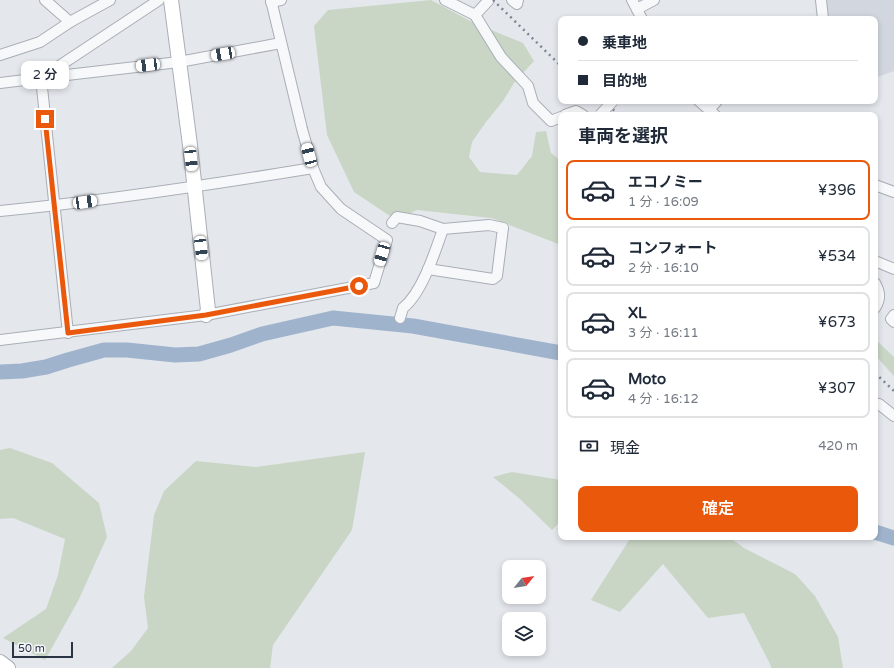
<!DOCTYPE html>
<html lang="ja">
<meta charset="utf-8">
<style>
body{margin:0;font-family:"Varela Round","Noto Sans JP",sans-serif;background:#f6f6f7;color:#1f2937;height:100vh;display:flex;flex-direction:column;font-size:15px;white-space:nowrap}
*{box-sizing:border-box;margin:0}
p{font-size:13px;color:#747a83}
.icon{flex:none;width:22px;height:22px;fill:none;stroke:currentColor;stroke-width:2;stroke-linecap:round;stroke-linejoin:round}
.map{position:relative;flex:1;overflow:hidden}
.drawer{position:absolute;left:558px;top:112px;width:320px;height:428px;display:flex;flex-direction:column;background:#fff;border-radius:8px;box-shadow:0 2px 6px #0003}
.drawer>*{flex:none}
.banner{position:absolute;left:558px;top:16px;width:320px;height:88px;border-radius:8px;box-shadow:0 2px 6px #0003;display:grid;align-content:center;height:88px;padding:0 20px;background:#fff}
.needle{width:26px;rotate:60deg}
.tools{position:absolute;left:502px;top:560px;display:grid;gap:8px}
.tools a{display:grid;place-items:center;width:44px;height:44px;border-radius:8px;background:#fff;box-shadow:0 2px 6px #0003;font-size:20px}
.scale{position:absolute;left:12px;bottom:10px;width:61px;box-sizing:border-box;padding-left:4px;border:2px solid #2b3445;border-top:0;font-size:11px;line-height:14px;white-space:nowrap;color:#2b3445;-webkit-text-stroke:3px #f4f6f9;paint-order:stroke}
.end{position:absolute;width:18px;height:18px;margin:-9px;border:5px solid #ea580c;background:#fff;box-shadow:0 0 0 2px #fff}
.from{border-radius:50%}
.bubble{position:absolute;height:28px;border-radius:8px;background:#fff;box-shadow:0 2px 6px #0003;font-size:13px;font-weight:600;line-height:28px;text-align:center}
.car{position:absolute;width:12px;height:24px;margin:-12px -6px;border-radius:5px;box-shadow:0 0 3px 1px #0007;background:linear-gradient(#fff 24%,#345 0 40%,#fff 0 76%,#345 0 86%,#fff 0)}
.banner b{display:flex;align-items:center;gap:14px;height:38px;font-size:15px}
.banner b+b{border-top:1px solid #e0e1e3}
.banner i{width:10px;height:10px;background:#1f2937}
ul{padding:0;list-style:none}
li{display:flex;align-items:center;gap:12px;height:60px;margin:0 8px 6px;padding:0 12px;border:2px solid #e0e1e3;border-radius:8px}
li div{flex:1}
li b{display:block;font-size:15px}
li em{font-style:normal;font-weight:600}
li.active{border-color:#ea580c}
li>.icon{width:36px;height:36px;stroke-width:1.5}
h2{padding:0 20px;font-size:18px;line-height:48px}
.pay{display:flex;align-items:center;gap:10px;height:44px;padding:0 20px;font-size:15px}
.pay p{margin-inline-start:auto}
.cta{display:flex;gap:8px;margin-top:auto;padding:8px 20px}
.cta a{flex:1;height:46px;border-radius:8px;background:#ea580c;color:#fff;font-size:16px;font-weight:600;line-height:46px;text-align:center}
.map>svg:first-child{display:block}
</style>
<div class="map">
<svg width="894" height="668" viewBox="0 0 894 668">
<rect width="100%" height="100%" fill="#e4e7ec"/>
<polygon fill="#d2d6de" points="824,0 894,0 894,71 875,78 875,19 827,19"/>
<g fill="#c9d6c5">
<polygon points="431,0 472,22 523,43 534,61 514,83 503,101 486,122 472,142 469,157 480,172 517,175 532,156 536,132 546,131 551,153 561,161 561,245 491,218 417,210 396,220 354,192 327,135 314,26 328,10"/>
<polygon points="875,339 894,357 894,376 875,355"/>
<polygon points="10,448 52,463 99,503 107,537 78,601 45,660 3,638 46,609 58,575 65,539 13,518 0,519 0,450"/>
<polygon points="365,452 352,530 273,645 270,668 112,668 131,651 148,628 144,597 154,515 164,491 196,461 256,467"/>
<polygon points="512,472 561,480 561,521 552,530 520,499 493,477"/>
<polygon points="631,537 729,537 744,548 795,574 815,596 838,637 843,668 771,668 771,666 744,613 708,618 663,564 620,612 591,600"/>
</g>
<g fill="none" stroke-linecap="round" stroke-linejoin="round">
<g stroke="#9fb4cc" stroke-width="15">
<polyline points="0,372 22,371 46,367 68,360 104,350 127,350 175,355 199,354 231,345 262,334 333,318 413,326 561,353"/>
<polyline points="875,532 894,538"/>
</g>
<g stroke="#a9aeb7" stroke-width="12">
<g id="street">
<polyline points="45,0 70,22"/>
<polyline points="445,0 475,15 501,57 528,86 533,103 551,121 561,117"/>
<polyline points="512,0 517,4 518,0"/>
<polyline points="632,0 642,19"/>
<polyline points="821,0 823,19"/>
<polyline points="271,2 281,0"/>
<polyline points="637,9 654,0"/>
<polyline points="475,15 489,0"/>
<polyline points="0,55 40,42 70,22 110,0"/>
<polyline points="0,83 41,78 159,0"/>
<polyline points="699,101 715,115"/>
<polyline points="709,110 717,101"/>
<polyline points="565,115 576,111 583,115"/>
<polyline points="875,185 894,192"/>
<path d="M 0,211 C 105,201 209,185 313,168"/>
<polyline points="392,223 397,217 420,221 443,229 489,225 503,228 497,276 493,279 428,269"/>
<polyline points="875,261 894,269"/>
<path d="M 875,283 C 880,292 881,299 875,308"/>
<polyline points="894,315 891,319 894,322"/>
<path d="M 400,318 L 403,308 C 422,293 435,252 443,229"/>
<polyline points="68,333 41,78 179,62 281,43"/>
<polyline points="0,340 206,315 374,283 387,240 341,209 321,187 313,168 302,129 271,0"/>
<polyline points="875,403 879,404 894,416"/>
</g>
</g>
<g stroke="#a9aeb7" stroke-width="16">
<g id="secondary">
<polyline points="171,0 190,145 208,310 206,315"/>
<polyline points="0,662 8,668"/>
</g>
</g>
<use href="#street" stroke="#f7f8fa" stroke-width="10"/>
<use href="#secondary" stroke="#fff" stroke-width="14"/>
<g stroke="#7d8696" stroke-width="2.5" stroke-dasharray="2 4" stroke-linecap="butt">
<polyline points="493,0 561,66"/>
<polyline points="604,101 619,115"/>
<polyline points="875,373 894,391"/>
</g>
<g stroke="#a9aeb7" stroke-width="12" stroke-linecap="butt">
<polyline id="street-bridge" points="600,115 613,101"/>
</g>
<use href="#street-bridge" stroke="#f7f8fa" stroke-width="10"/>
</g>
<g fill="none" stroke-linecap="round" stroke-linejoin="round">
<polyline stroke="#ea580c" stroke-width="5" points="45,119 68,333 206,315 359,286"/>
</g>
</svg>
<div class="tools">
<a><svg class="needle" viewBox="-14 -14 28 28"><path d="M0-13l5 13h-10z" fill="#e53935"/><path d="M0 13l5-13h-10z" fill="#747a83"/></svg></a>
<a><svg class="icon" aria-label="layers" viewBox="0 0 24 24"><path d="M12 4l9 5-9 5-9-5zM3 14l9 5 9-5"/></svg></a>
</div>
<div class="scale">50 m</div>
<i class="end from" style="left:359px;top:286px"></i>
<i class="end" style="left:45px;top:119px"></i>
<div class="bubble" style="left:21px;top:61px;width:48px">2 分</div>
<i class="car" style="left:223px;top:54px;rotate:260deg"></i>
<i class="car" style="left:148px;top:65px;rotate:263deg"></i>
<i class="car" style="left:309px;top:155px;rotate:345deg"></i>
<i class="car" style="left:191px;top:159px;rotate:174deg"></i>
<i class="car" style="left:85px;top:202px;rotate:82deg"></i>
<i class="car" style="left:201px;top:248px;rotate:173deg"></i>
<i class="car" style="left:382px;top:254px;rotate:196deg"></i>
<div class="banner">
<b><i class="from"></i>乗車地</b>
<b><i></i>目的地</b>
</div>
<section class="drawer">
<h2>車両を選択</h2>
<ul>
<li class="active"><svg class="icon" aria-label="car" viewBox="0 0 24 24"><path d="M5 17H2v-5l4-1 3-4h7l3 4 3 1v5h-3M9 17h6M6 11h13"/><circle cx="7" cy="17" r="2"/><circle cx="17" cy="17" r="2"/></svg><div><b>エコノミー</b><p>1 分 · 16:09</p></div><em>¥396</em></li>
<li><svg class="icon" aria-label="car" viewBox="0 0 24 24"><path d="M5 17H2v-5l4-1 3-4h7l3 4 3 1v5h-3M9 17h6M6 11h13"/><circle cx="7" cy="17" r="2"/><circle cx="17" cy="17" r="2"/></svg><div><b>コンフォート</b><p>2 分 · 16:10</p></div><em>¥534</em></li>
<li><svg class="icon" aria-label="car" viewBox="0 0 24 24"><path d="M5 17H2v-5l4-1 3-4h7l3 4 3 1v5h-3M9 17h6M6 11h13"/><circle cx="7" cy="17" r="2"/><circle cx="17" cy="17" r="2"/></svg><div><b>XL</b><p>3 分 · 16:11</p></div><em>¥673</em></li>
<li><svg class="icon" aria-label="car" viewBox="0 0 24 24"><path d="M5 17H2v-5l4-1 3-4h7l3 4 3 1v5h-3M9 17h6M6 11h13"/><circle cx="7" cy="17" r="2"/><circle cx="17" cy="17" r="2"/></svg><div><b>Moto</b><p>4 分 · 16:12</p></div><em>¥307</em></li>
</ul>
<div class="pay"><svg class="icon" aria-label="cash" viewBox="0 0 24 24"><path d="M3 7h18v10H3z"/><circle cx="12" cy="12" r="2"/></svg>現金<p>420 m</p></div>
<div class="cta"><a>確定</a></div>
</section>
</div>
